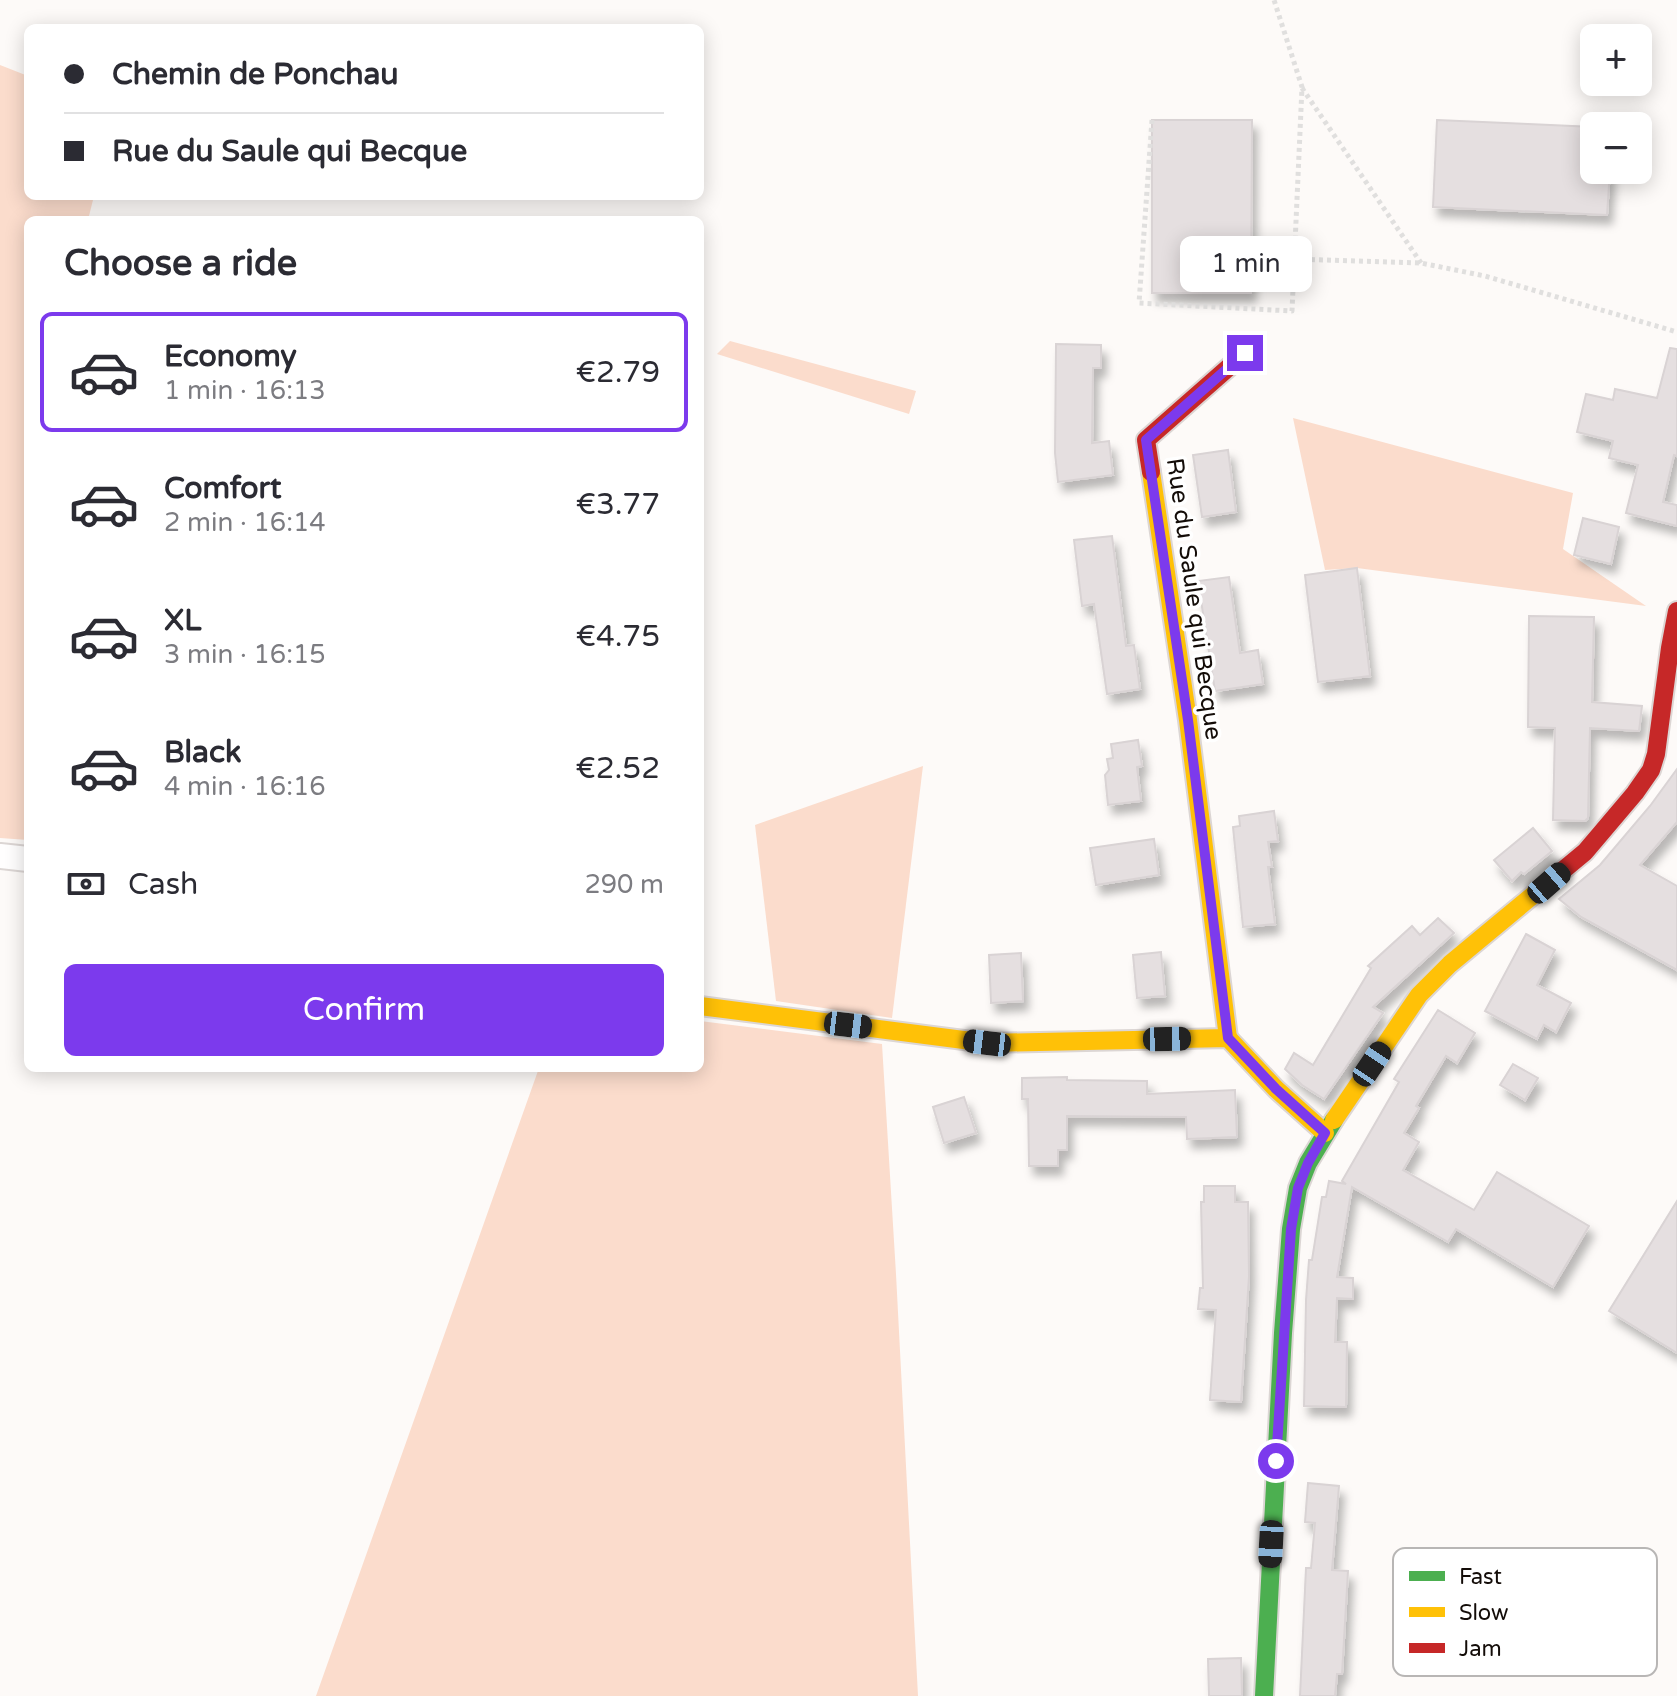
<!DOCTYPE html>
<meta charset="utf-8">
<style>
body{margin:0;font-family:"Varela Round",sans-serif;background:#f2f2f3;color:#2b2b33;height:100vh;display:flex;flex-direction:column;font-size:30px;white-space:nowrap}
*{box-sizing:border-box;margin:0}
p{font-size:26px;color:#7c7c81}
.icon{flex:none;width:44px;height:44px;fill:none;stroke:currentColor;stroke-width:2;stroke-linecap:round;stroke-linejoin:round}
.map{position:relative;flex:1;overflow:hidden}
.sheet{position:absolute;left:24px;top:216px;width:680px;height:856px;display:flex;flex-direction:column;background:#fff;border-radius:12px;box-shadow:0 4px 20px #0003}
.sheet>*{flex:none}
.hud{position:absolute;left:24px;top:24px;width:680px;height:176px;border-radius:12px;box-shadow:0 4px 20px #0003;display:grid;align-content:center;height:176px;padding:0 40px;background:#fff}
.fabs{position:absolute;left:1580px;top:24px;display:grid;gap:16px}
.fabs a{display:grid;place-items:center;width:72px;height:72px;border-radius:12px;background:#fff;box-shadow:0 4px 20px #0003;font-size:40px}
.end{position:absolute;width:36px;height:36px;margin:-18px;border:10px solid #7c3aed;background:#fff;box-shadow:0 0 0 4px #fff}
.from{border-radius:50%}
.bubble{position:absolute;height:56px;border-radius:12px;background:#fff;box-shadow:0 4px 20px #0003;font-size:26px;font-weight:600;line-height:56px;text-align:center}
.car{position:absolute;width:24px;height:48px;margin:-24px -12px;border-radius:10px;box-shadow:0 0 6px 2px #0007;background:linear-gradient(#222 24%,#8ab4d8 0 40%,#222 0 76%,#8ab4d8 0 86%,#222 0)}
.hud b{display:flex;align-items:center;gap:28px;height:76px;font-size:30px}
.hud b+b{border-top:2px solid #e1e1e2}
.hud i{width:20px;height:20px;background:#2b2b33}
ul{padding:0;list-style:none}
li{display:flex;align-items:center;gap:24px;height:120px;margin:0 16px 12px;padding:0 24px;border:4px solid transparent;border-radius:12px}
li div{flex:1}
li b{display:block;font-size:30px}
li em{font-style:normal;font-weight:600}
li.active{border-color:#7c3aed}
li>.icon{width:72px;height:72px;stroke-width:1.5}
h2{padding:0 40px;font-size:36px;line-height:96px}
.pay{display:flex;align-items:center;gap:20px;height:88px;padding:0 40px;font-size:30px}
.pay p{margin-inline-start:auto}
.action{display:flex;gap:16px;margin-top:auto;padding:16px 40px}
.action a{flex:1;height:92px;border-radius:12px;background:#7c3aed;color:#fff;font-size:32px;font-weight:600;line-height:92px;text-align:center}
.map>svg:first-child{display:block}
</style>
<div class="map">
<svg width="1677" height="1696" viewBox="0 0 1677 1696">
<defs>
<filter id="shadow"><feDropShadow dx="5" dy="9" stdDeviation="4" flood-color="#0004"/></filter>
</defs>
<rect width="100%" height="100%" fill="#fdfaf8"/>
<g fill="#fbdccc">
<polygon points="0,65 28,76 28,196 94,196 88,220 28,220 28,840 0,838"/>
<polygon points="730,341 916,391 909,414 717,354"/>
<polygon points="1293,418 1573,493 1563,549 1646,606 1357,568 1325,570"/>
<polygon points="923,766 892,1018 776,1001 755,825"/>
<polygon points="700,1021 882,1044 896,1274 918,1696 316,1696 539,1068 700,1068"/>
</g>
<g fill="#e5dfe0" stroke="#d9d3d4" stroke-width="2" filter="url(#shadow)">
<polygon points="1152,120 1252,120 1251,293 1152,293"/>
<polygon points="1437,120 1594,127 1594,170 1610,170 1607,215 1433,207"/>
<polygon points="1056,344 1101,345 1101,368 1093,368 1092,443 1109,441 1113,475 1058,482 1055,453"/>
<polygon points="1670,348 1677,349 1677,456 1674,455 1663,502 1677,505 1677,526 1626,513 1638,465 1609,458 1613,441 1577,432 1586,394 1613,400 1615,389 1657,398"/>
<polygon points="1228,450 1236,512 1202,517 1193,455"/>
<polygon points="1583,518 1619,527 1611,564 1574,555"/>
<polygon points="1112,536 1126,646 1134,645 1140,689 1107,694 1094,604 1082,606 1074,540"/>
<polygon points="1357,568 1370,676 1318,682 1305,575"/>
<polygon points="1229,577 1240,653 1258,650 1263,684 1215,691 1198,581"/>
<polygon points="1529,616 1594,617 1592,702 1642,706 1639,731 1590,728 1588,818 1585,821 1553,820 1555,728 1528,727"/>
<polygon points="1138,740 1142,766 1137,767 1141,801 1108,805 1105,775 1109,770 1107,759 1113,758 1111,744"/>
<polygon points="1677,769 1677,822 1640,865 1677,886 1677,970 1581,917 1559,899 1600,865 1650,806"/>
<polygon points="1274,811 1278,841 1268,842 1272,867 1268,867 1275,924 1243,927 1233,827 1240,826 1239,816"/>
<polygon points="1533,828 1552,851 1524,874 1521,872 1512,881 1494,860"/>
<polygon points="1154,839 1159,875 1096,885 1090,848"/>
<polygon points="1438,918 1454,933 1373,1007 1383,1013 1324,1099 1302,1085 1285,1069 1294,1053 1313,1065 1371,968 1368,966 1412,926 1420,935"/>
<polygon points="1526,934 1555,950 1537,985 1571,1003 1556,1032 1544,1025 1537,1039 1485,1011"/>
<polygon points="1161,952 1165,996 1137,998 1133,955"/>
<polygon points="1021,953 1023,1001 991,1003 989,955"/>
<polygon points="1438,1010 1475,1033 1457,1063 1446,1056 1416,1106 1419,1108 1404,1133 1419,1142 1403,1170 1474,1210 1497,1172 1589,1226 1553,1287 1456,1229 1448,1242 1352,1187 1337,1277 1353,1278 1353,1299 1337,1298 1335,1342 1347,1342 1346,1407 1304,1406 1306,1300 1309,1260 1312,1260 1322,1197 1326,1197 1329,1181 1346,1184 1342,1181 1399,1082 1394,1079"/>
<polygon points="1513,1064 1538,1078 1525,1100 1500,1085"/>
<polygon points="1067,1077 1067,1080 1147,1081 1147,1094 1235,1090 1237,1137 1187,1139 1186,1117 1067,1116 1067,1150 1058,1150 1058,1166 1029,1166 1028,1099 1022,1099 1022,1078"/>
<polygon points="964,1097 976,1133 944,1143 933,1107"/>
<polygon points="1204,1186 1235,1186 1235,1202 1248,1202 1249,1276 1241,1402 1210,1400 1216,1310 1198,1309 1200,1288 1203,1288 1201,1202 1204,1202"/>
<polygon points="1677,1201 1677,1353 1609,1311"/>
<polygon points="1308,1483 1339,1486 1332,1570 1348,1571 1342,1674 1337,1674 1335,1696 1300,1696 1306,1568 1311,1568 1315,1523 1305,1522"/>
<polygon points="1241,1658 1242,1696 1209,1696 1208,1659"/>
</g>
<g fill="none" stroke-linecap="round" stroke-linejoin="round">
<g stroke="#dcd6d4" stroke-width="28">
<polyline id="street" points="0,856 28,859"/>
</g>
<g stroke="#dcd6d4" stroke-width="22">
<polyline id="fast" points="1264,1696 1283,1333 1291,1229 1298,1188 1308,1163 1334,1120"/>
</g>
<g stroke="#dcd6d4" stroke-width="22">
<g id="slow">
<polyline points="1151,472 1188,720 1228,1038"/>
<polyline points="700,1006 987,1043 1228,1038 1276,1089 1325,1133"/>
<polyline points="1334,1120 1419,995 1450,964 1544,886"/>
</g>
</g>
<g stroke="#dcd6d4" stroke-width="22">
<g id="jam">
<polyline points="1151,472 1146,440 1245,353"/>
<polyline points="1544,886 1585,852 1635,793 1651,770 1656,754 1670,648 1677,611"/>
</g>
</g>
<g stroke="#e0dfde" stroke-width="5" stroke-dasharray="4 4" stroke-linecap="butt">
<polyline points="1302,88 1421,263"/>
<polyline points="1152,120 1139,303 1292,311 1302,87 1274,0"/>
<polyline points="1295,259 1421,263 1485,276 1677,332"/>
</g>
<use href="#street" stroke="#fffefe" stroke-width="24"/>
<use href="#fast" stroke="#4caf50" stroke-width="18"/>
<use href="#slow" stroke="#ffc107" stroke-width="18"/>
<use href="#jam" stroke="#c62828" stroke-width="18"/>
</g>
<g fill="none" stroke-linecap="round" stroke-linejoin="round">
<polyline stroke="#7c3aed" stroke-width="10" points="1245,353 1146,440 1188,720 1228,1038 1276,1089 1325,1133 1308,1163 1298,1188 1291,1229 1276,1461"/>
</g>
<g text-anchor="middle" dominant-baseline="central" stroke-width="7" stroke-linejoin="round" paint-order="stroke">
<g font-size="24" fill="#130c08" stroke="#fff">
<text transform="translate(1194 599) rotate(82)">Rue du Saule qui Becque</text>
</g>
</g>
<rect x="1393" y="1548" width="264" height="128" rx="12" fill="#fff" stroke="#b8b6b5" stroke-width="2"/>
<rect x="1409" y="1571" width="36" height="10" fill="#4caf50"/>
<rect x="1409" y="1607" width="36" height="10" fill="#ffc107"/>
<rect x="1409" y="1643" width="36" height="10" fill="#c62828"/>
<g font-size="22" fill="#130c08">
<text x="1459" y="1584">Fast</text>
<text x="1459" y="1620">Slow</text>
<text x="1459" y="1656">Jam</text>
</g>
</svg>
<div class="fabs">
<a>+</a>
<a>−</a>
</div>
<i class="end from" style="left:1276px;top:1461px"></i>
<i class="end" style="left:1245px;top:353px"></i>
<div class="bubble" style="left:1180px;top:236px;width:132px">1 min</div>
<i class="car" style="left:1549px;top:883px;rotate:49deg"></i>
<i class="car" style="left:848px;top:1025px;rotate:97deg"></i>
<i class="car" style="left:1167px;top:1039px;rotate:89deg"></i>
<i class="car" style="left:987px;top:1043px;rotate:277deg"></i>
<i class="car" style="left:1372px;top:1064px;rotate:34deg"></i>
<i class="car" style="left:1271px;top:1544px;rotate:183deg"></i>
<div class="hud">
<b><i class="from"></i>Chemin de Ponchau</b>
<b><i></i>Rue du Saule qui Becque</b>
</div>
<section class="sheet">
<h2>Choose a ride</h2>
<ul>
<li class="active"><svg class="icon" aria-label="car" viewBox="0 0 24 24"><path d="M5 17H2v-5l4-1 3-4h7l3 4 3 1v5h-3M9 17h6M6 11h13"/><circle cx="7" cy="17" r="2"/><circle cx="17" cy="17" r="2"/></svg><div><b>Economy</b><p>1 min · 16:13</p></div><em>€2.79</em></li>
<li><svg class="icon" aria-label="car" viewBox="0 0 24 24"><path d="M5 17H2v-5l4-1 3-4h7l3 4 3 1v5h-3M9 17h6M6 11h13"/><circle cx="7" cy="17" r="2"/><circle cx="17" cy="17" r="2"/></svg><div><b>Comfort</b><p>2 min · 16:14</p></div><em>€3.77</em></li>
<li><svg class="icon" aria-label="car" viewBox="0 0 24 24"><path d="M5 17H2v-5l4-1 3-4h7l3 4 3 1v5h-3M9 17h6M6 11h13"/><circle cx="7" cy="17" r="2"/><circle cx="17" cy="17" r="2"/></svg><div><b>XL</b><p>3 min · 16:15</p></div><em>€4.75</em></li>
<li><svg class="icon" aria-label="car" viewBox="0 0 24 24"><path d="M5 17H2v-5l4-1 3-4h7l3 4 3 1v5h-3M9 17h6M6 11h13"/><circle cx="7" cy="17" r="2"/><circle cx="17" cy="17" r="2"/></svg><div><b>Black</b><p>4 min · 16:16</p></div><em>€2.52</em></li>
</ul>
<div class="pay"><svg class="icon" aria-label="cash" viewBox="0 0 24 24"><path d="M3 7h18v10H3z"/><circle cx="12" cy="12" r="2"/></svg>Cash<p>290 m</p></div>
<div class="action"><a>Confirm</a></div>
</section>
</div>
